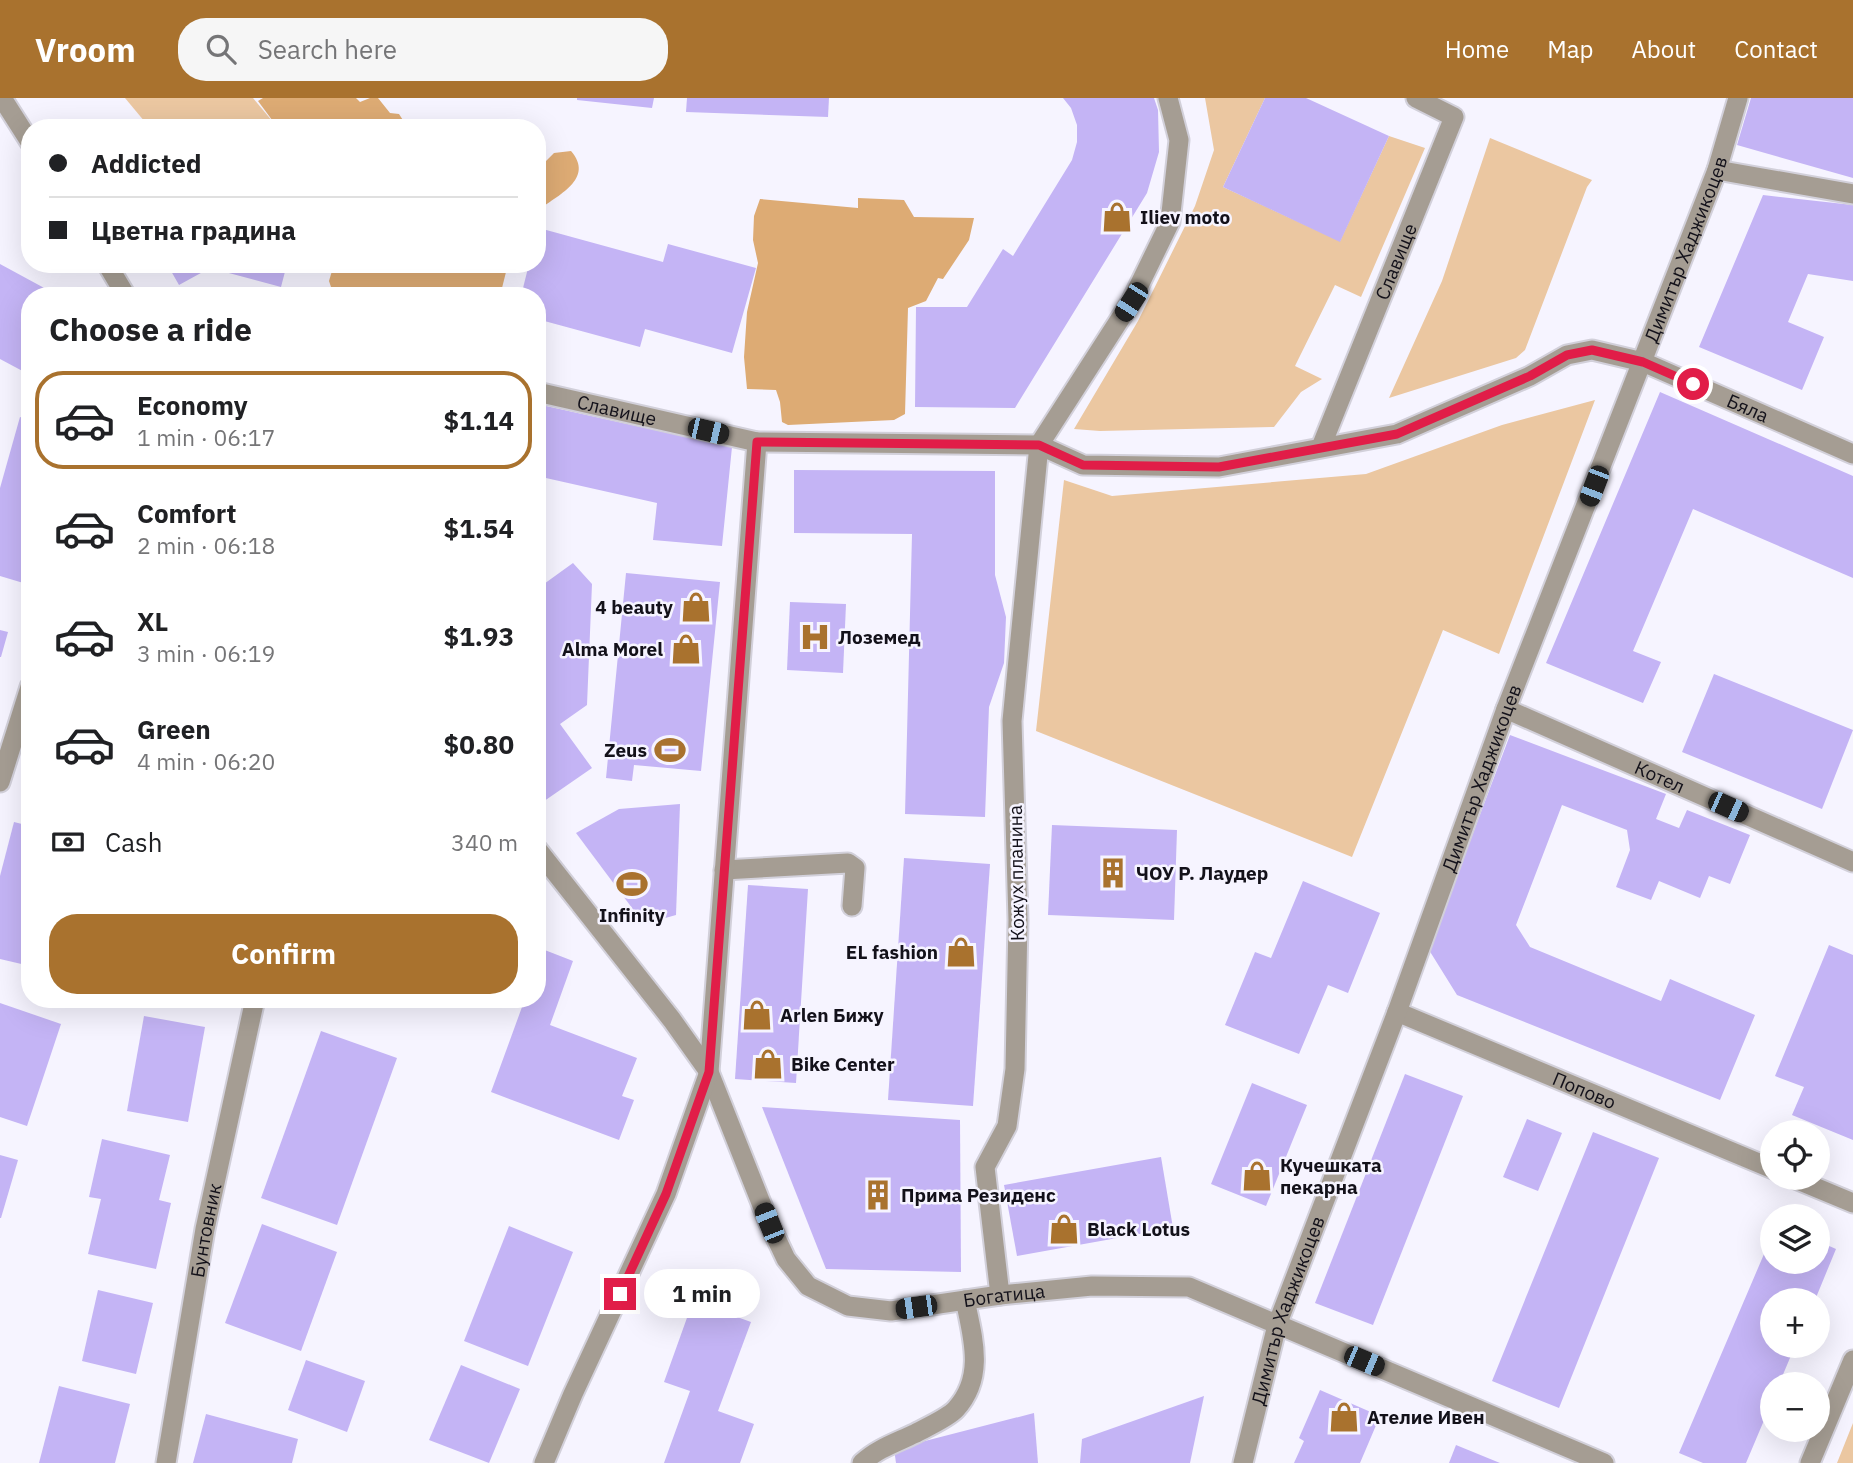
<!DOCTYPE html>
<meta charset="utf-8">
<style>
body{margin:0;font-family:"IBM Plex Sans",sans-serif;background:#f6f6f6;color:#202124;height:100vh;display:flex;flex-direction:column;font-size:26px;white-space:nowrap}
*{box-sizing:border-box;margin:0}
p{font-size:23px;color:#757577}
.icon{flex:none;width:38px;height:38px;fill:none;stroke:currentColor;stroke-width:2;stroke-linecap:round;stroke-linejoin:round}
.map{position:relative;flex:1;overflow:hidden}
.sheet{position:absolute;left:21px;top:189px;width:525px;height:721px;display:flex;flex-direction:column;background:#fff;border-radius:28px;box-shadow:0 7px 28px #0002}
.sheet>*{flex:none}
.guide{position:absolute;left:21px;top:21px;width:525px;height:154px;border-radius:28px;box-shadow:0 7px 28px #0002;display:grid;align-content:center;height:154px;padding:0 28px;background:#fff}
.buttons{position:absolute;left:1760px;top:1022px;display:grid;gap:14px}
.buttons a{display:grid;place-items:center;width:70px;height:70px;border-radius:50%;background:#fff;box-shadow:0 7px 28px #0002;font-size:35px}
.end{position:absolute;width:32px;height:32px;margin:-16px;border:9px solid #e11d48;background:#fff;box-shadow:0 0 0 4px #fff}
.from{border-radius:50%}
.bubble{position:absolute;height:49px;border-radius:24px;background:#fff;box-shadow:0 7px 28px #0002;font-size:23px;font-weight:800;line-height:49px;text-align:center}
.car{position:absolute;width:21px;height:42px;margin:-21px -10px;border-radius:9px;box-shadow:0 0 5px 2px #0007;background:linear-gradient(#222 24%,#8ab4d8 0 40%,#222 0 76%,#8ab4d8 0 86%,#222 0)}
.guide b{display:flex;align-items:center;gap:24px;height:66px;font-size:26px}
.guide b+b{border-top:2px solid #e0e0e0}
.guide i{width:18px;height:18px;background:#202124}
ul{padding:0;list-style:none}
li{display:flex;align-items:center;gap:21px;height:98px;margin:0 14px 10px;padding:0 14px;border:4px solid transparent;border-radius:28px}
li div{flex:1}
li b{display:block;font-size:26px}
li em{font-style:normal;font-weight:800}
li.selected{border-color:#a9722e}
li>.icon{width:63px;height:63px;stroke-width:1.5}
h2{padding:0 28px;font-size:32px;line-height:84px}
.pay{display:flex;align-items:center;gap:18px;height:77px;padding:0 28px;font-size:26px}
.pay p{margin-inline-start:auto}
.action{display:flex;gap:14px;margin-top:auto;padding:14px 28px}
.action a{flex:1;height:80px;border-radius:28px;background:#a9722e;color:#fff;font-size:28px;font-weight:800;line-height:80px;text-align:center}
header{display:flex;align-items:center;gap:42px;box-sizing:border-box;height:98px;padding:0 35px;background:#a9722e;color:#fff}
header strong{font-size:33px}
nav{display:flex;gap:38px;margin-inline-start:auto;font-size:24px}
.search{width:490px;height:63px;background:#f6f6f6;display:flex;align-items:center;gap:18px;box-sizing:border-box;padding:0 24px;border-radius:28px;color:#757577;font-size:26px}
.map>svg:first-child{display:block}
</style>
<header>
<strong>Vroom</strong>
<div class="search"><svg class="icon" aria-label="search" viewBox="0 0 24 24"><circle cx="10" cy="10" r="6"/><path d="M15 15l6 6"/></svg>Search here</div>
<nav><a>Home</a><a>Map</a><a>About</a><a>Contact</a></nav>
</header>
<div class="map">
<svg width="1853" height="1365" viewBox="0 0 1853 1365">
<rect width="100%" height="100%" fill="#f6f4ff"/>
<g fill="#ebc7a1">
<polygon points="125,0 253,0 278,30 150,30"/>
<polygon points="1205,0 1265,0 1223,89 1340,143 1389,38 1425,50 1361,199 1335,187 1295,268 1322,281 1301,294 1274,329 1100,333 1074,331 1138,223 1195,108 1214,52"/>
<polygon points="1490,40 1592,82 1587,89 1525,252 1516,260 1389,300 1442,183"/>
<polygon points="1595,302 1499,556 1443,532 1352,759 1036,633 1064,382 1112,398 1366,376 1502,327"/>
<polygon points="1853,1325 1853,1365 1837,1365"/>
</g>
<g fill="#ddab74">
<polygon points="263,0 356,0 360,4 370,0 378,0 390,15 399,16 408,30 278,30 258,3"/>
<path d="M 571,53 C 595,81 558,97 537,113 L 537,68 L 541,68 L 554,55 Z"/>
<polygon points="858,100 904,102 914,119 974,120 969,142 943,181 938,180 926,203 908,210 905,316 894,322 788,327 782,324 780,304 776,292 747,291 744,259 747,214 758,165 753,142 754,118 760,101 858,110"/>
<polygon points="334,166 508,166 500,198 334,198 329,183"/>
</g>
<g fill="#c4b4f5">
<polygon points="577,0 654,0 652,10 577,2"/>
<polygon points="687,0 829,0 828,19 686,14"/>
<polygon points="1063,0 1154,0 1158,12 1159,54 1147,95 1015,310 915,309 916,209 967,209 1003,151 1013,158 1072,62 1077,44 1077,27 1071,10"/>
<polygon points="1265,0 1306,0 1389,38 1340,144 1223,89"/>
<polygon points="1751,0 1853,0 1853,80 1737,47"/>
<polygon points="1763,97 1853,107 1853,183 1808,176 1788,224 1824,239 1802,292 1699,249"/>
<polygon points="539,130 663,164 668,146 756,170 732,255 645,231 640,249 537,221 537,198 521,198 529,166 537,166"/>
<polygon points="0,166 59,198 30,198 30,277 0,261"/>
<polygon points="167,166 287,166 281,189 210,170 179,187"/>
<polygon points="1660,294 1853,378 1853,480 1693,411 1633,553 1661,564 1643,605 1546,565"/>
<polygon points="537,306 732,349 722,448 653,442 657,405 537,378"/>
<polygon points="20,319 30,322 30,487 0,478 0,390"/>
<polygon points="794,372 995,373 995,477 1006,519 1004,565 989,609 985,719 905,716 912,436 794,435"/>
<polygon points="573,465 592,486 587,607 560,626 592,670 537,708 537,491"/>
<polygon points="626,475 720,484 701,673 634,667 632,683 606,680"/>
<polygon points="790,504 846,506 843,575 787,572"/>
<polygon points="0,532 8,534 1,559 0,559"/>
<polygon points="1714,576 1853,632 1822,711 1682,654"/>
<polygon points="1510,637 1666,696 1656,721 1679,730 1687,712 1750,737 1730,786 1709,778 1700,800 1659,783 1651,802 1616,789 1630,752 1627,732 1562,707 1516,827 1530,849 1661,903 1670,881 1755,917 1720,1002 1457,897 1429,852"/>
<polygon points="680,706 676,817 644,826 576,735 619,711"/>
<polygon points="14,724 30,728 30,868 0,861 0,778"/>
<polygon points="1052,727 1177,732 1174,822 1048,817"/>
<polygon points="904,760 990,766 973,1008 888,1002"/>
<polygon points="1303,783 1380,815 1348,895 1328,887 1299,956 1225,927 1255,854 1271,860"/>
<polygon points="748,787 808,791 796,985 735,981"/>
<polygon points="1829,847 1853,857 1853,1042 1792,1017 1804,989 1775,978"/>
<polygon points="537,849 573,863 550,927 637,960 622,998 634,1002 619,1042 491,994 522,909 502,901 537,901"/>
<polygon points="0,905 61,926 27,1028 0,1019"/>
<polygon points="144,918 205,929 188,1024 127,1013"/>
<polygon points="321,933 397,960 337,1127 261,1100"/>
<polygon points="1405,976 1463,998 1373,1227 1315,1205"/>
<polygon points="1252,985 1307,1007 1266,1108 1211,1086"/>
<polygon points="762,1009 960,1022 961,1174 826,1171"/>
<polygon points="1527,1021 1562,1035 1538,1093 1503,1079"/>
<polygon points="1593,1034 1659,1060 1559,1310 1492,1283"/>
<polygon points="102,1041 170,1057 159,1102 171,1105 156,1171 88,1156 101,1101 89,1099"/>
<polygon points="0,1057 18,1062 1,1120 0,1120"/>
<polygon points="1161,1059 1173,1130 1017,1158 1004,1087"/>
<polygon points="262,1126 337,1154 301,1253 225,1225"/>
<polygon points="509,1128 573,1154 528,1268 464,1243"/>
<polygon points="1773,1135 1773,1164 1818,1164 1818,1143 1836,1151 1815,1202 1773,1202 1773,1248 1795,1248 1779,1286 1773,1286 1773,1301 1746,1365 1703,1365 1679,1355"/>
<polygon points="98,1192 153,1205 136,1276 82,1263"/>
<polygon points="693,1203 751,1224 718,1313 754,1326 740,1365 664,1365 690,1293 664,1284"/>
<polygon points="306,1262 365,1283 347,1334 288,1312"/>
<polygon points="461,1267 520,1291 489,1365 429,1342"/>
<polygon points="59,1288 130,1306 115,1365 39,1365"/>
<polygon points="1320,1292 1380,1318 1360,1365 1294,1365 1304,1343 1299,1340"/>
<polygon points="1204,1298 1190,1365 1080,1365 1082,1341"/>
<polygon points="1034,1315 1038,1365 896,1365 894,1351"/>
<polygon points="206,1316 298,1341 292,1365 193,1365"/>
<polygon points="1456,1347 1500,1365 1449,1365"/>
</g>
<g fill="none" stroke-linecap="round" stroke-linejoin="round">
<g stroke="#d2d0da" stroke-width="23">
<polyline id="service" points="724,772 848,765 855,770 852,808"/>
</g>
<g stroke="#d2d0da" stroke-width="23">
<g id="minor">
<polyline points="2,0 30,44"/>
<polyline points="1717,72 1853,96"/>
<polyline points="107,166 126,198"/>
<path id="s1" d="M 537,294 L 757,344 L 1039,347 L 1083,367 L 1219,369 L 1397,336 L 1530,278 L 1567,257 L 1592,252 L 1643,264 L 1853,356"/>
<path id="s2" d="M 1321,349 L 1454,19 L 1416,0"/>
<path id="s3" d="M 1506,611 L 1853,764"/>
<polyline points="0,684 30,589"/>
<path id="s4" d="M 537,751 L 672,922 L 709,974 L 769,1125 L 786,1161 L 808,1188 L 848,1208 L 891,1213 L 1000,1197 L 1092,1188 L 1189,1189 L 1604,1365"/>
<path id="s5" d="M 1397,914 L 1773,1071"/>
<polyline points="1793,1080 1853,1105"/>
<polyline points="1000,1197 985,1069 1007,1028 1015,971 1018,822 1012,623 1039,347 1131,204 1170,124 1179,42 1168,0"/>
<path id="s6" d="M 166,1365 L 205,1131 L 255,901"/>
<polyline points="544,1365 573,1296 666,1096 709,974 757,344"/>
<path d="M 862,1365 C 877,1351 895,1345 914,1336 C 925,1330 948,1320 956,1311 C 985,1279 973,1240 965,1202"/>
<path id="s7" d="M 1243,1365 L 1277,1227 L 1397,914 L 1506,611 L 1717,72 L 1738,0"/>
<polyline points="1810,1365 1853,1262"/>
</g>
</g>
<use href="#service" stroke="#a59d93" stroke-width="19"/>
<use href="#minor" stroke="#a59d93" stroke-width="19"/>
</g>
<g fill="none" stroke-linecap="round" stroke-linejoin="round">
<polyline stroke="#e11d48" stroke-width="9" points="620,1196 666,1096 709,974 757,344 1039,347 1083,367 1219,369 1397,336 1530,278 1567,257 1592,252 1643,264 1693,286"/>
</g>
<defs>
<g id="shop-bare" transform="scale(2.415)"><path d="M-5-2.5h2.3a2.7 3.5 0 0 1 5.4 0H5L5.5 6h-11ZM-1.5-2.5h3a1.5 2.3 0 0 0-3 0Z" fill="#a9722e" stroke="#f6f4ff" stroke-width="2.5" paint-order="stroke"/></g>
<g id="hospital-bare" transform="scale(2.415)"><path d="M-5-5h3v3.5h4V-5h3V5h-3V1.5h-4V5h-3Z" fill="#a9722e" stroke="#f6f4ff" stroke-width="2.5" paint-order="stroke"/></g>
<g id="stadium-bare" transform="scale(2.415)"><path d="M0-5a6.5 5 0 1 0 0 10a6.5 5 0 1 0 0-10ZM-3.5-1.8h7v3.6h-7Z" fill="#a9722e" stroke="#f6f4ff" stroke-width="2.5" paint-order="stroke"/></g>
<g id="building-bare" transform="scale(2.415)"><path d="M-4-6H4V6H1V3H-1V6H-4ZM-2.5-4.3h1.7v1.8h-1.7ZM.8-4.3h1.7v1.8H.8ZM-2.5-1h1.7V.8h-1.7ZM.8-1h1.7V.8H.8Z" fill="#a9722e" stroke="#f6f4ff" stroke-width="2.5" paint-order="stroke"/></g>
</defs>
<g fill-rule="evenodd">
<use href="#shop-bare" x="1117" y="119"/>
<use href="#shop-bare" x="696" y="509"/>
<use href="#hospital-bare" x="815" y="539"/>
<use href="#shop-bare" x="686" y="551"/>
<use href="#stadium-bare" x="670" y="652"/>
<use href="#building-bare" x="1113" y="775"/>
<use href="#stadium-bare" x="632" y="786"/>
<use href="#shop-bare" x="961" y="854"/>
<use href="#shop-bare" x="757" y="917"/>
<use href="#shop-bare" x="768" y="966"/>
<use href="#shop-bare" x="1257" y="1078"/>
<use href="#building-bare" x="878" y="1097"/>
<use href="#shop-bare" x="1064" y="1131"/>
<use href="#shop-bare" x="1344" y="1319"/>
</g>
<g text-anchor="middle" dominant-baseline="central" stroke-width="5" stroke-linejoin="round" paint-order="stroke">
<g font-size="19" font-weight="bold" fill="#13111a" stroke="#f6f4ff" text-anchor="start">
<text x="1140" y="119">Iliev moto</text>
<text x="673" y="509" text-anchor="end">4 beauty</text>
<text x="838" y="539">Лоземед</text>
<text x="663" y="551" text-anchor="end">Alma Morel</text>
<text x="647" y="652" text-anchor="end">Zeus</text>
<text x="1136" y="775">ЧОУ Р. Лаудер</text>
<text x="632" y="817" text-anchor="middle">Infinity</text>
<text x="938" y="854" text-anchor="end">EL fashion</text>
<text x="780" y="917">Arlen Бижу</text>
<text x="791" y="966">Bike Center</text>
<text x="1280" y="1067">Кучешката<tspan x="1280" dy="22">пекарна</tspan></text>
<text x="901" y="1097">Прима Резиденс</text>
<text x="1087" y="1131">Black Lotus</text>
<text x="1367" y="1319">Ателие Ивен</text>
</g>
<g font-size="19" fill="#13111a" stroke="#f6f4ff">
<text stroke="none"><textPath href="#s7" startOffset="1293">Димитър Хаджикоцев</textPath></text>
<text stroke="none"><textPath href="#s2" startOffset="200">Славище</textPath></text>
<text stroke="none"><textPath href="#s1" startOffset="1253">Бяла</textPath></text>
<text stroke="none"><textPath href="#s1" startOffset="82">Славище</textPath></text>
<text stroke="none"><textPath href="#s3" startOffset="168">Котел</textPath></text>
<text stroke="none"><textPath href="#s7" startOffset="726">Димитър Хаджикоцев</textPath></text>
<text transform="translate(1016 775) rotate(-91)">Кожух планина</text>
<text stroke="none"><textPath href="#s5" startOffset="203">Попово</textPath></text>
<text stroke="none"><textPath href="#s6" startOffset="236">Бунтовник</textPath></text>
<text stroke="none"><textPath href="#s4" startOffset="721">Богатица</textPath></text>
<text stroke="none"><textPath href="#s7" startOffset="159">Димитър Хаджикоцев</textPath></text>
</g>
</g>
</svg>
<div class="buttons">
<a><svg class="icon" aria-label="locate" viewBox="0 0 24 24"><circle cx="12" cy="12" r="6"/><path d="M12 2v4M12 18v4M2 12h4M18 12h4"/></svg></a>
<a><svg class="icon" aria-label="layers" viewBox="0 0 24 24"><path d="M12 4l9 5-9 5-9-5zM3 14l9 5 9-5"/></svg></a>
<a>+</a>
<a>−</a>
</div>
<i class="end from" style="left:1693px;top:286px"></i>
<i class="end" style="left:620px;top:1196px"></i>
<div class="bubble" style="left:644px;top:1171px;width:116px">1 min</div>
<i class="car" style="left:1131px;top:204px;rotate:213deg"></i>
<i class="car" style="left:708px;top:333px;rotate:103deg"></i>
<i class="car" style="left:1594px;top:388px;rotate:201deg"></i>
<i class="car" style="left:1728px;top:709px;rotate:114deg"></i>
<i class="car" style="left:769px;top:1125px;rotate:338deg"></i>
<i class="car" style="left:916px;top:1209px;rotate:262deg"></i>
<i class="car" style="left:1364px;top:1263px;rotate:113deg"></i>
<div class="guide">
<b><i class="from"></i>Addicted</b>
<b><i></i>Цветна градина</b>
</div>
<section class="sheet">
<h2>Choose a ride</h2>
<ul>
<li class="selected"><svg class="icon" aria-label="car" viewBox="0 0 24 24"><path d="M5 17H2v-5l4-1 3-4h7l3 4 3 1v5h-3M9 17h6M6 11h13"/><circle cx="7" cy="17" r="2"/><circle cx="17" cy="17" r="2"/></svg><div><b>Economy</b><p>1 min · 06:17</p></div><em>$1.14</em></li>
<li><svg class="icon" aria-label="car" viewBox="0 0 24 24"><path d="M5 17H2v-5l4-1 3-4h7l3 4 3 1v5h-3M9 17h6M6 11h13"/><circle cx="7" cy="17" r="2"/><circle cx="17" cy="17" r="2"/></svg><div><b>Comfort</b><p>2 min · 06:18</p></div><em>$1.54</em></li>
<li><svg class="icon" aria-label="car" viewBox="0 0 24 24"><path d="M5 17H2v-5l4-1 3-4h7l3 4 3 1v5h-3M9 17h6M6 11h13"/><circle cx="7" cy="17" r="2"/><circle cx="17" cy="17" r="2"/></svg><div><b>XL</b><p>3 min · 06:19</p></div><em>$1.93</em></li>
<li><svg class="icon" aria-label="car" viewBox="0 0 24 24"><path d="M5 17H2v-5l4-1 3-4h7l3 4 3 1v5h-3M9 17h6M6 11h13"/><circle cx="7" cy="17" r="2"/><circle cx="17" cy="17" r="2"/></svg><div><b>Green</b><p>4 min · 06:20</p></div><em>$0.80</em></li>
</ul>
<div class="pay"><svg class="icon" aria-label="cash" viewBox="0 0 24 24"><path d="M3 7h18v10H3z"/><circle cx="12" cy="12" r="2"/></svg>Cash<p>340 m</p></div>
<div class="action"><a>Confirm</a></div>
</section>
</div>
